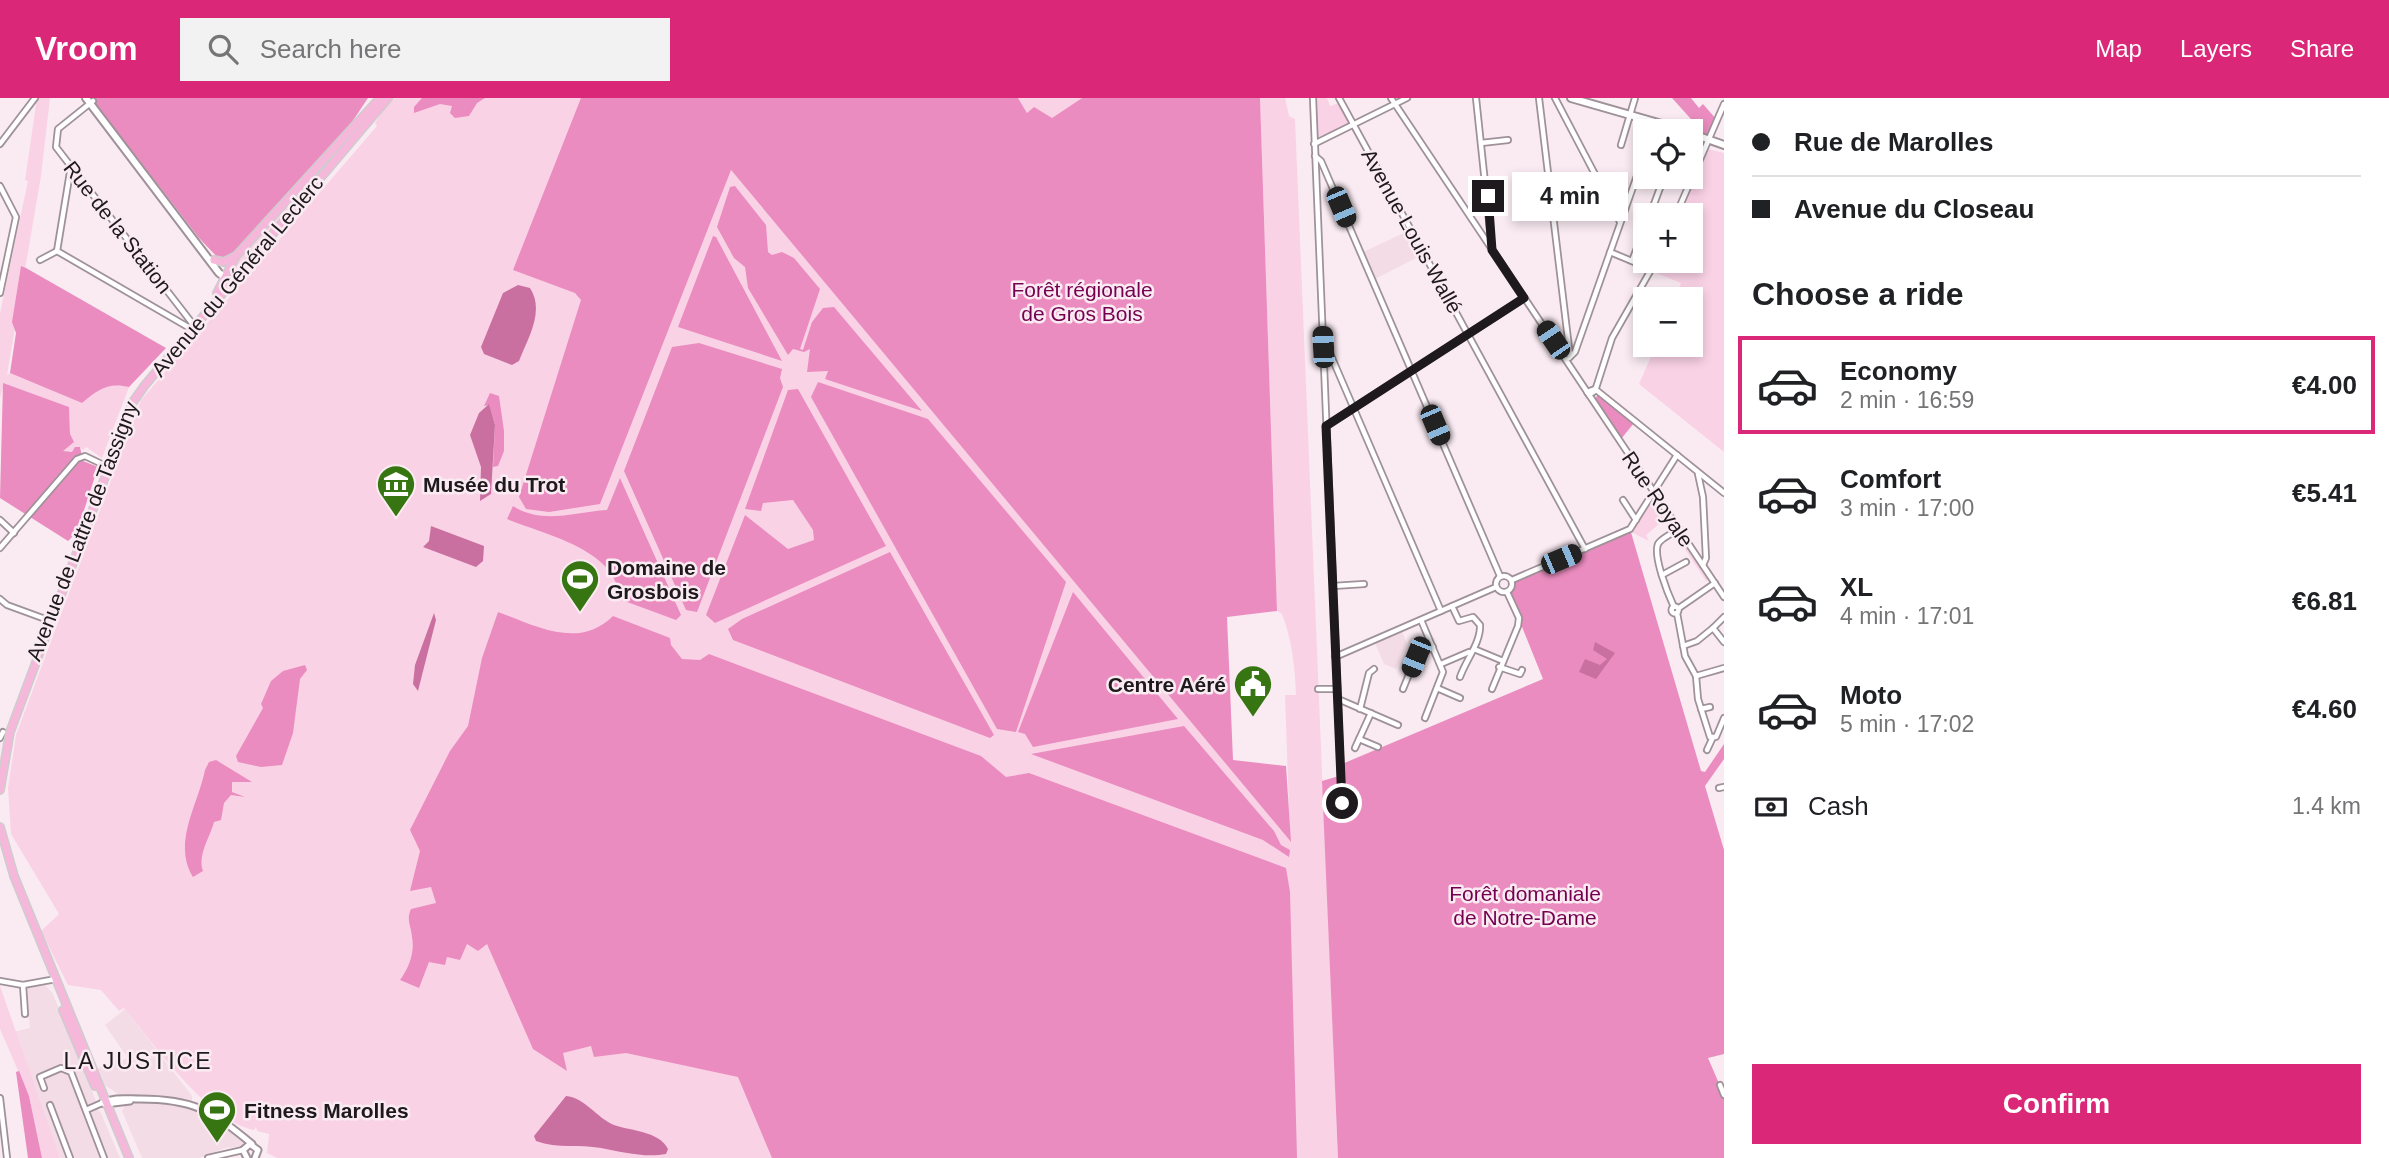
<!DOCTYPE html>
<meta charset="utf-8">
<style>
body{margin:0;font-family:Arial,sans-serif;background:#f2f2f2;color:#202124;height:100vh;display:flex;flex-direction:column;font-size:26px;white-space:nowrap}
*{box-sizing:border-box;margin:0}
p{font-size:23px;color:#757577}
.icon{flex:none;width:38px;height:38px;fill:none;stroke:currentColor;stroke-width:2;stroke-linecap:round;stroke-linejoin:round}
.map{position:relative;flex:1;overflow:hidden}
.drawer{display:flex;flex-direction:column;background:#fff;width:665px}
.drawer>*{flex:none}
.guide{display:grid;align-content:center;height:154px;padding:0 28px;background:#fff}
.controls{position:absolute;left:1633px;top:21px;display:grid;gap:14px}
.controls a{display:grid;place-items:center;width:70px;height:70px;border-radius:0px;background:#fff;box-shadow:0 4px 10px #0003;font-size:35px}
.end{position:absolute;width:32px;height:32px;margin:-16px;border:9px solid #1e191c;background:#fff;box-shadow:0 0 0 4px #fff}
.from{border-radius:50%}
.bubble{position:absolute;height:49px;border-radius:0px;background:#fff;box-shadow:0 4px 10px #0003;font-size:23px;font-weight:600;line-height:49px;text-align:center}
.car{position:absolute;width:21px;height:42px;margin:-21px -10px;border-radius:9px;box-shadow:0 0 5px 2px #0007;background:linear-gradient(#222 24%,#8ab4d8 0 40%,#222 0 76%,#8ab4d8 0 86%,#222 0)}
.guide b{display:flex;align-items:center;gap:24px;height:66px;font-size:26px}
.guide b+b{border-top:2px solid #e0e0e0}
.guide i{width:18px;height:18px;background:#202124}
ul{padding:0;list-style:none}
li{display:flex;align-items:center;gap:21px;height:98px;margin:0 14px 10px;padding:0 14px;border:4px solid transparent;border-radius:0px}
li div{flex:1}
li b{display:block;font-size:26px}
li em{font-style:normal;font-weight:600}
li.on{border-color:#db2777}
li>.icon{width:63px;height:63px;stroke-width:1.5}
h2{padding:0 28px;font-size:32px;line-height:84px}
.pay{display:flex;align-items:center;gap:18px;height:77px;padding:0 28px;font-size:26px}
.pay p{margin-inline-start:auto}
.cta{display:flex;gap:14px;margin-top:auto;padding:14px 28px}
.cta a{flex:1;height:80px;border-radius:0px;background:#db2777;color:#fff;font-size:28px;font-weight:600;line-height:80px;text-align:center}
header{display:flex;align-items:center;gap:42px;box-sizing:border-box;height:98px;padding:0 35px;background:#db2777;color:#fff}
header strong{font-size:33px}
nav{display:flex;gap:38px;margin-inline-start:auto;font-size:24px}
.search{width:490px;height:63px;background:#f2f2f2;display:flex;align-items:center;gap:18px;box-sizing:border-box;padding:0 24px;border-radius:0px;color:#757577;font-size:26px}
main{display:flex;flex:1;min-height:0}
.map>svg:first-child{display:block}
</style>
<header>
<strong>Vroom</strong>
<div class="search"><svg class="icon" aria-label="search" viewBox="0 0 24 24"><circle cx="10" cy="10" r="6"/><path d="M15 15l6 6"/></svg>Search here</div>
<nav><a>Map</a><a>Layers</a><a>Share</a></nav>
</header>
<main>
<div class="map">
<svg width="1724" height="1060" viewBox="0 0 1724 1060">
<rect width="100%" height="100%" fill="#faebf2"/>
<g fill="#f4dce7">
<polygon points="1408,133 1422,157 1375,181 1363,154"/>
<polygon points="1402,533 1407,546 1396,571 1384,566 1375,545"/>
<polygon points="45,887 53,896 96,1003 93,1007 101,1015 120,1060 60,1060 13,934 30,930 26,890"/>
<polygon points="125,911 192,998 192,1008 206,1014 243,1044 243,1048 225,1050 199,1060 142,1060 122,1013 125,1008 118,996 105,987 98,970 128,960 105,927"/>
</g>
<g fill="#fad2e6">
<path d="M 37,0 L 50,0 L 41,78 L 7,277 L 10,275 L 82,305 C 98,291 109,284 129,289 L 102,360 L 86,349 L 83,352 L 80,349 L 73,355 L 62,353 L 70,336 L 69,309 L 4,286 L 0,301 L 0,215 L 28,83 L 25,82 Z"/>
<path d="M 391,0 L 671,0 L 1290,743 L 1285,597 L 1296,597 C 1295,570 1292,541 1282,516 L 1277,513 L 1260,0 L 1285,0 L 1289,18 L 1295,21 L 1338,1060 L 277,1060 L 267,1055 L 269,1036 L 257,1033 L 256,1029 L 254,1032 C 206,1022 155,947 124,910 L 119,913 L 101,892 L 68,887 L 41,833 L 59,816 L 11,736 L 8,690 L 16,637 L 141,302 L 377,28 L 375,25 Z"/>
<polygon points="1018,0 1082,0 1052,20 1027,15"/>
<polygon points="1315,0 1327,0 1330,8 1339,5 1350,26 1316,40"/>
<polygon points="352,38 237,176 233,174 243,155"/>
<polygon points="1708,51 1724,55 1724,354 1639,286 1656,247 1690,247 1690,201 1675,201 1681,185 1656,175 1661,163 1690,163 1690,117 1680,117"/>
<polygon points="1656,399 1710,480 1706,483 1665,421 1646,437 1649,443 1631,434"/>
<polygon points="0,888 60,1060 42,1060 29,998 0,931"/>
</g>
<g fill="#ea8cbf">
<polygon points="91,0 368,0 340,42 232,157 220,162 199,140"/>
<polygon points="422,0 485,0 477,5 469,18 455,20 450,15 452,8 440,6 414,15 414,9"/>
<polygon points="581,0 1018,0 1027,15 1034,9 1052,20 1082,0 1260,0 1277,513 1227,519 1233,662 1286,668 1291,744 731,72 600,406 549,414 526,411 519,399 581,202 575,195 513,172"/>
<polygon points="1672,0 1691,0 1699,10 1703,6 1716,21 1708,40"/>
<polygon points="735,88 766,127 768,154 772,157 782,154 794,160 820,191 800,251 803,252 812,224 823,210 834,209 922,313 825,281 828,273 807,274 810,251 804,254 793,251 788,257 748,190 745,169 734,160 717,129 730,89"/>
<polygon points="713,138 716,139 782,263 678,229"/>
<path d="M 21,168 L 26,170 L 166,250 L 129,289 C 109,284 98,291 82,305 L 10,275 L 16,235 L 12,224 Z"/>
<polygon points="699,245 782,271 780,280 783,289 697,514 686,512 624,373 672,249"/>
<polygon points="818,284 928,321 1066,484 1016,634 997,631 811,299"/>
<polygon points="3,285 69,309 70,336 74,344 63,353 72,354 75,349 80,349 83,363 98,369 77,434 68,443 0,400"/>
<polygon points="798,291 886,448 715,525 706,517 745,417 788,451 814,442 813,432 793,402 763,405 761,413 745,411 788,292"/>
<polygon points="490,295 499,298 504,333 504,353 498,368 493,369 495,327 489,307 484,308"/>
<polygon points="1598,296 1634,325 1621,341 1595,301"/>
<path d="M 620,380 L 681,517 L 676,522 L 619,501 C 619,452 546,437 507,421 L 513,408 C 543,427 574,414 607,412 Z"/>
<polygon points="1630,431 1701,673 1705,674 1724,646 1724,661 1705,688 1724,752 1724,956 1708,960 1724,997 1724,1060 1338,1060 1322,683 1339,678 1342,666 1543,581 1510,499 1513,484"/>
<polygon points="890,454 994,637 990,640 733,542 728,531 742,521"/>
<polygon points="1073,494 1178,621 1033,649 1025,636 1018,634"/>
<path d="M 498,514 C 536,528 579,552 613,518 L 670,540 L 671,547 L 682,561 L 700,562 L 709,556 L 981,658 L 1006,679 L 1029,675 L 1286,770 L 1290,794 L 1297,1060 L 772,1060 L 738,979 L 626,955 L 594,959 L 591,948 L 563,955 L 567,973 L 533,951 L 487,846 L 478,853 L 467,846 L 460,862 L 447,859 L 445,867 L 429,864 L 419,890 L 400,882 C 409,870 415,854 412,839 C 411,827 406,822 411,811 L 436,805 L 431,789 L 410,793 L 420,753 L 410,732 L 450,653 L 468,628 L 482,560 Z"/>
<polygon points="305,567 307,572 300,581 293,635 282,667 261,669 238,664 236,658 263,610 261,606 271,583 283,573"/>
<polygon points="1184,628 1274,733 1281,747 1290,752 1289,759 1263,742 1031,656"/>
<path d="M 216,662 L 252,684 L 232,684 L 232,694 L 245,699 L 231,697 L 224,705 L 221,722 L 214,724 C 210,739 197,758 203,773 L 193,779 C 172,745 198,707 205,672 L 209,664 Z"/>
<polygon points="19,973 29,998 42,1060 28,1060 16,974"/>
</g>
<g fill="#ca70a1">
<path d="M 518,187 L 530,190 C 545,213 528,240 519,263 L 512,267 L 484,256 L 481,249 L 503,195 Z"/>
<polygon points="489,306 495,327 491,396 480,403 481,369 470,337 479,315"/>
<polygon points="431,428 484,448 483,463 476,469 423,449 429,443"/>
<polygon points="434,515 436,522 418,593 413,586 415,567"/>
<polygon points="1595,544 1615,555 1596,581 1579,574 1585,561 1600,567 1607,561 1593,552"/>
<path d="M 566,998 C 584,999 597,1020 614,1027 C 631,1033 659,1033 668,1051 L 666,1056 C 645,1060 622,1054 601,1050 C 579,1046 558,1051 536,1043 L 534,1038 Z"/>
</g>
<g fill="none" stroke-linecap="round" stroke-linejoin="round">
<g stroke="#9f9198" stroke-width="8">
<g id="minor">
<polyline points="1313,0 1342,705"/>
<polyline points="1339,0 1585,451"/>
<polyline points="1391,0 1724,499"/>
<polyline points="1476,0 1492,151"/>
<polyline points="1539,0 1570,258"/>
<polyline points="1555,0 1620,124"/>
<polyline points="93,3 58,31 56,49 192,225"/>
<polyline points="1652,33 1656,24"/>
<polyline points="1481,45 1508,42"/>
<polyline points="0,46 35,0"/>
<polyline points="1314,46 1407,0"/>
<polyline points="1621,47 1635,0"/>
<polyline points="1315,58 1321,63 1500,478"/>
<polyline points="0,88 16,119 0,195"/>
<polyline points="1650,117 1664,79"/>
<polyline points="1676,117 1724,6"/>
<polyline points="57,153 188,229"/>
<polyline points="57,153 71,68"/>
<polyline points="1610,154 1651,171"/>
<polyline points="40,162 57,153"/>
<polyline points="1632,163 1645,129"/>
<polyline points="1323,249 1329,253 1441,513"/>
<polyline points="1569,260 1575,254 1645,55"/>
<polyline points="1587,294 1595,291 1724,395"/>
<polyline points="1589,297 1595,293 1612,240 1656,163"/>
<polyline points="1326,328 1524,200"/>
<polyline points="1698,376 1703,399 1706,460 1703,467"/>
<polyline points="1623,402 1636,422"/>
<polyline points="0,422 14,435"/>
<path d="M 1672,435 C 1668,438 1661,441 1658,446 C 1653,459 1668,496 1674,509"/>
<polyline points="0,450 77,361 85,358 108,369"/>
<polyline points="1662,477 1686,464"/>
<circle cx="1504" cy="486" r="8"/>
<polyline points="1512,482 1630,431 1677,357"/>
<polyline points="1333,488 1364,486"/>
<polyline points="0,501 7,507 48,522"/>
<path d="M 1452,508 L 1459,523 L 1473,519 L 1480,527 C 1481,544 1466,562 1460,579"/>
<circle cx="1675" cy="512" r="3.5"/>
<polyline points="1679,510 1715,485"/>
<polyline points="1677,515 1685,558 1696,578 1698,601 1710,639 1716,639 1724,620"/>
<polyline points="1421,522 1443,574 1425,620"/>
<polyline points="1713,530 1724,519"/>
<polyline points="1683,548 1697,543 1713,530 1724,544"/>
<polyline points="1474,551 1503,563"/>
<polyline points="1335,559 1496,489"/>
<polyline points="1441,566 1469,554"/>
<polyline points="1499,569 1520,576 1522,572"/>
<polyline points="1696,578 1724,570"/>
<polyline points="1437,590 1460,600"/>
<polyline points="1318,591 1337,591"/>
<polyline points="1403,591 1416,559 1433,549"/>
<polyline points="1492,591 1518,528 1519,520 1507,494"/>
<polyline points="1338,601 1398,627"/>
<polyline points="1360,611 1369,575 1374,571"/>
<polyline points="1701,611 1710,609"/>
<polyline points="0,640 3,634"/>
<polyline points="1359,641 1378,649"/>
<polyline points="1355,650 1371,615"/>
<polyline points="1707,652 1713,639"/>
<polyline points="1719,690 1724,689"/>
<polyline points="0,883 23,887"/>
<polyline points="25,916 23,887 56,881"/>
<polyline points="1720,987 1724,997"/>
<polyline points="44,990 40,979 61,970 71,974 104,1060"/>
<polyline points="0,1000 7,1060"/>
<polyline points="50,1007 70,1060"/>
<polyline points="86,1012 102,1005"/>
<polyline points="208,1060 243,1052"/>
</g>
</g>
<g stroke="#9f9198" stroke-width="9">
<g id="tertiary">
<path d="M 102,1005 C 114,999 126,1001 140,1001 C 193,1001 211,1012 252,1046"/>
<polyline points="105,1006 130,1003"/>
<polyline points="247,1060 243,1052 250,1046 258,1052 255,1060"/>
</g>
</g>
<g stroke="#9f9198" stroke-width="10">
<g id="secondary">
<polyline points="86,0 219,175 232,184"/>
<polyline points="1571,0 1686,33"/>
<polyline points="1690,35 1724,47"/>
</g>
</g>
<g stroke="#cecccd" stroke-width="10">
<g id="primary">
<polyline points="214,162 224,164 236,158"/>
<polyline points="217,195 236,158 380,0"/>
<polyline points="0,692 10,634 133,304 145,287 388,0"/>
<polyline points="0,729 14,778 129,1060"/>
<polyline points="63,912 95,988"/>
</g>
</g>
<use href="#minor" stroke="#fff" stroke-width="4.5"/>
<use href="#tertiary" stroke="#fff" stroke-width="5"/>
<use href="#secondary" stroke="#fff" stroke-width="6"/>
<use href="#primary" stroke="#f6b8da" stroke-width="7"/>
</g>
<g fill="none" stroke-linecap="round" stroke-linejoin="round">
<polyline stroke="#1e191c" stroke-width="9" points="1342,705 1326,328 1524,200 1492,152 1488,98"/>
</g>
<defs>
<g id="museum-pin" transform="scale(2.0125)"><path d="M0 17L-7.5 6A9.5 9.5 0 1 1 7.5 6Z" fill="#367511" stroke="#faebf2"/><path d="M0-6L6-3V-2H-6V-3ZM-5-1h2V3h-2ZM-1-1h2V3h-2ZM3-1h2V3H3ZM-6 4H6V6H-6Z" fill="#fff"/></g>
<g id="stadium-pin" transform="scale(2.0125)"><path d="M0 17L-7.5 6A9.5 9.5 0 1 1 7.5 6Z" fill="#367511" stroke="#faebf2"/><path d="M0-5a6.5 5 0 1 0 0 10a6.5 5 0 1 0 0-10ZM-3.5-1.8h7v3.6h-7Z" fill="#fff"/></g>
<g id="civic-pin" transform="scale(2.0125)"><path d="M0 17L-7.5 6A9.5 9.5 0 1 1 7.5 6Z" fill="#367511" stroke="#faebf2"/><path d="M-.6-6.5H3V-4.5H.6V-3L4-1V1h2V6H-6V1h2V-1L-.6-3ZM-1.2 2.5V6h2.4V2.5Z" fill="#fff"/></g>
</defs>
<g fill-rule="evenodd">
<use href="#museum-pin" x="396" y="386"/>
<use href="#stadium-pin" x="580" y="481"/>
<use href="#civic-pin" x="1253" y="586"/>
<use href="#stadium-pin" x="217" y="1012"/>
</g>
<g text-anchor="middle" dominant-baseline="central" stroke-width="5" stroke-linejoin="round" paint-order="stroke">
<g font-size="21" fill="#1e191c" stroke="#faebf2">
<text transform="translate(118 129) rotate(52)">Rue de la Station</text>
<text transform="translate(1412 133) rotate(61)">Avenue Louis Wallé</text>
<text transform="translate(237 178) rotate(-50)">Avenue du Général Leclerc</text>
<text transform="translate(1658 401) rotate(56)">Rue Royale</text>
<text transform="translate(82 433) rotate(-69)">Avenue de Lattre de Tassigny</text>
</g>
<g font-size="21" fill="#760050" stroke="#faebf2">
<text x="1082" y="191">Forêt régionale<tspan x="1082" dy="24">de Gros Bois</tspan></text>
<text x="1525" y="795">Forêt domaniale<tspan x="1525" dy="24">de Notre-Dame</tspan></text>
</g>
<g font-size="21" font-weight="bold" fill="#1e191c" stroke="#faebf2" text-anchor="start">
<text x="423" y="386">Musée du Trot</text>
<text x="607" y="469">Domaine de<tspan x="607" dy="24">Grosbois</tspan></text>
<text x="1226" y="586" text-anchor="end">Centre Aéré</text>
<text x="244" y="1012">Fitness Marolles</text>
</g>
<g font-size="23" letter-spacing="2" fill="#1e191c" stroke="#faebf2">
<text x="138" y="963">LA JUSTICE</text>
</g>
</g>
</svg>
<div class="controls">
<a><svg class="icon" aria-label="locate" viewBox="0 0 24 24"><circle cx="12" cy="12" r="6"/><path d="M12 2v4M12 18v4M2 12h4M18 12h4"/></svg></a>
<a>+</a>
<a>−</a>
</div>
<i class="end from" style="left:1342px;top:705px"></i>
<i class="end" style="left:1488px;top:98px"></i>
<div class="bubble" style="left:1512px;top:74px;width:116px">4 min</div>
<i class="car" style="left:1341px;top:109px;rotate:157deg"></i>
<i class="car" style="left:1553px;top:242px;rotate:326deg"></i>
<i class="car" style="left:1323px;top:249px;rotate:357deg"></i>
<i class="car" style="left:1435px;top:327px;rotate:157deg"></i>
<i class="car" style="left:1561px;top:461px;rotate:67deg"></i>
<i class="car" style="left:1416px;top:559px;rotate:202deg"></i>
</div>
<section class="drawer">
<div class="guide">
<b><i class="from"></i>Rue de Marolles</b>
<b><i></i>Avenue du Closeau</b>
</div>
<h2>Choose a ride</h2>
<ul>
<li class="on"><svg class="icon" aria-label="car" viewBox="0 0 24 24"><path d="M5 17H2v-5l4-1 3-4h7l3 4 3 1v5h-3M9 17h6M6 11h13"/><circle cx="7" cy="17" r="2"/><circle cx="17" cy="17" r="2"/></svg><div><b>Economy</b><p>2 min · 16:59</p></div><em>€4.00</em></li>
<li><svg class="icon" aria-label="car" viewBox="0 0 24 24"><path d="M5 17H2v-5l4-1 3-4h7l3 4 3 1v5h-3M9 17h6M6 11h13"/><circle cx="7" cy="17" r="2"/><circle cx="17" cy="17" r="2"/></svg><div><b>Comfort</b><p>3 min · 17:00</p></div><em>€5.41</em></li>
<li><svg class="icon" aria-label="car" viewBox="0 0 24 24"><path d="M5 17H2v-5l4-1 3-4h7l3 4 3 1v5h-3M9 17h6M6 11h13"/><circle cx="7" cy="17" r="2"/><circle cx="17" cy="17" r="2"/></svg><div><b>XL</b><p>4 min · 17:01</p></div><em>€6.81</em></li>
<li><svg class="icon" aria-label="car" viewBox="0 0 24 24"><path d="M5 17H2v-5l4-1 3-4h7l3 4 3 1v5h-3M9 17h6M6 11h13"/><circle cx="7" cy="17" r="2"/><circle cx="17" cy="17" r="2"/></svg><div><b>Moto</b><p>5 min · 17:02</p></div><em>€4.60</em></li>
</ul>
<div class="pay"><svg class="icon" aria-label="cash" viewBox="0 0 24 24"><path d="M3 7h18v10H3z"/><circle cx="12" cy="12" r="2"/></svg>Cash<p>1.4 km</p></div>
<div class="cta"><a>Confirm</a></div>
</section>
</main>
